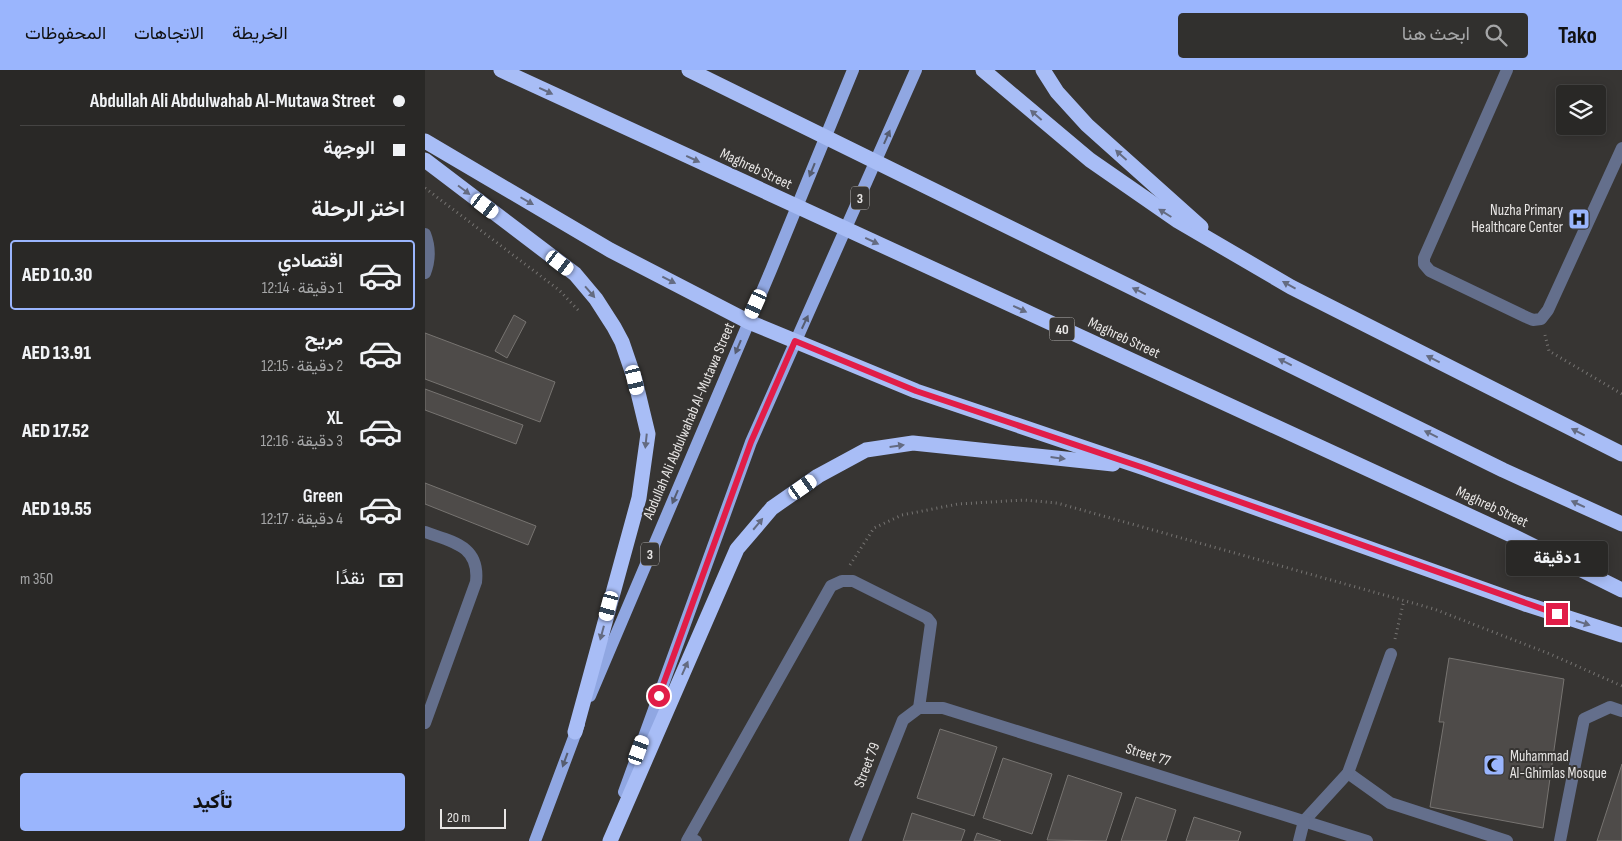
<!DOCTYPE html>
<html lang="ar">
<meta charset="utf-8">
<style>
body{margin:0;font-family:"Sofia Sans Condensed",Vazirmatn,sans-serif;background:#31302e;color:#f1f3f6;direction:rtl;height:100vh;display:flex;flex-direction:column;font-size:19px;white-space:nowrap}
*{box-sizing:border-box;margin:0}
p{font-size:16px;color:#a5a6a7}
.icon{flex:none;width:28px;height:28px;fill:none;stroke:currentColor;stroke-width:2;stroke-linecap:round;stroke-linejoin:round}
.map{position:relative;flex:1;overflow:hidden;direction:ltr}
.panel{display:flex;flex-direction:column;background:#292826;width:425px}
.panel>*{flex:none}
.hud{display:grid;align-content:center;height:110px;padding:0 20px;background:#292826}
.buttons{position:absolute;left:1131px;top:15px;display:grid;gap:10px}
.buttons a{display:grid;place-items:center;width:50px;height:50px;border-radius:5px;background:#292826;box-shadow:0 2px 12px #0003,0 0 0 1px #454443;font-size:25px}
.scale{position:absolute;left:15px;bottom:12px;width:66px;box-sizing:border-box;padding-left:5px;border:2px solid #e8e6e5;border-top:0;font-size:14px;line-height:18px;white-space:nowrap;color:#e8e6e5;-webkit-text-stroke:4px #373533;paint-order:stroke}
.end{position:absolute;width:22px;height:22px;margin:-11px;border:6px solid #e11d48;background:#fff;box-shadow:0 0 0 2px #fff}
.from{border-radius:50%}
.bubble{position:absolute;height:35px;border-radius:5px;background:#292826;box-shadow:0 2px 12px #0003,0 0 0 1px #454443;font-size:16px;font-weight:800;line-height:35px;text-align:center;direction:rtl}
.car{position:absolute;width:15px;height:30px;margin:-15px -8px;border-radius:6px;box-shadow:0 0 4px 1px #0007;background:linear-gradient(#fff 24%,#345 0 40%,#fff 0 76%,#345 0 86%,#fff 0)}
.hud b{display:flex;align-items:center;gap:18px;height:48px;font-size:19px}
.hud b+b{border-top:1px solid #454443}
.hud i{width:12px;height:12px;background:#f1f3f6}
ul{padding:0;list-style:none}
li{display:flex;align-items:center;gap:15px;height:70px;margin:0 10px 8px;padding:0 10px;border:2px solid transparent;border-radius:5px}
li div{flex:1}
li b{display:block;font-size:19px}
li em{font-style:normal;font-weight:800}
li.active{border-color:#9ab5fd}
li>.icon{width:45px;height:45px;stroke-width:1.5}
h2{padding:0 20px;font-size:22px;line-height:60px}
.pay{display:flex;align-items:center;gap:12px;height:55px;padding:0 20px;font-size:19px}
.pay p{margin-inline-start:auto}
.button{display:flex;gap:10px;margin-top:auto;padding:10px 20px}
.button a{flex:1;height:58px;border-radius:5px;background:#9ab5fd;color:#111;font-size:20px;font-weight:800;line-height:58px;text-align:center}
header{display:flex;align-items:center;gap:30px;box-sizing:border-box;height:70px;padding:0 25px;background:#9ab5fd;color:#111}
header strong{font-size:24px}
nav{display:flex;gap:28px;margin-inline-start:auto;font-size:18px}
.search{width:350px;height:45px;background:#31302e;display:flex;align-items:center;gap:12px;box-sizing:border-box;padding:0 18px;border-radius:5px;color:#a5a6a7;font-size:19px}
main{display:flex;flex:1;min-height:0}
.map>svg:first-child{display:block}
</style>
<header>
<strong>Tako</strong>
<div class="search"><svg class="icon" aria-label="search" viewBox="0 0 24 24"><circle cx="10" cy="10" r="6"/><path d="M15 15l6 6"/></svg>ابحث هنا</div>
<nav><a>الخريطة</a><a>الاتجاهات</a><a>المحفوظات</a></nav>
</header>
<main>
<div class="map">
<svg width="1197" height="771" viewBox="0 0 1197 771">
<rect width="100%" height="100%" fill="#373533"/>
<g fill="#4e4b49" stroke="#777471">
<polygon points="89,245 101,252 82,288 70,281"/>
<polygon points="0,263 130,312 115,352 0,309"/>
<polygon points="0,319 98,355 91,374 0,340"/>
<polygon points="0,413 111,456 103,475 0,434"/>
<polygon points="1024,588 1139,609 1118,758 1005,737 1019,652 1014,652"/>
<polygon points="515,659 572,677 549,746 492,728"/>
<polygon points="578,688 627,704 607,764 558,748"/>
<polygon points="1197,694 1197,771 1172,771"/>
<polygon points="643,705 697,723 681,771 622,770"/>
<polygon points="711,727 751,740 741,771 696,771"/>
<polygon points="487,743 540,760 536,771 478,771"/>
<polygon points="769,747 816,762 813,771 761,771"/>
<polygon points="552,763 576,771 549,771"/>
</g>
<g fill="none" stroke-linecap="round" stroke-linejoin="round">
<g stroke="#767472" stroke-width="3" stroke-dasharray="1 4" stroke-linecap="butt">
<polyline points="0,118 134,220 154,241"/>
<polyline points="1120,265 1124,281 1197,324"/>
<polyline points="425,495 449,458 477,445 533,434 599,430 632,433 1009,539 1125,584 1197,616"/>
<polyline points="970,569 979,530"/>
</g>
<g stroke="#646f8c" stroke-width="12">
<polyline points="1082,0 999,188 999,194 1005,201 1101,247 1108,250 1116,249 1123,240 1197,78"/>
<path d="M 0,164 C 5,177 5,190 0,203"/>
<path d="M 0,462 C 28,472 55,476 51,512 L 0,653"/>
<polyline points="923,703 965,733 1082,771"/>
<polyline points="879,751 923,703 966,584"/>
<polyline points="262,771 406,516 417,511 428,511 502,548 506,553 494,638"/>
<polyline points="1135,771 1159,649 1185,637 1197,641"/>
</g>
<g stroke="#646f8c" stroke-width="12">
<polyline points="264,768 271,771"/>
<polyline points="430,771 478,650 494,638 518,638 942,771"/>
<polyline points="874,771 879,751"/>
</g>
<g stroke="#90a7e2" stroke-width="12">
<polyline points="165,626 346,200 428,0"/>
<polyline points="199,722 326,372 491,0"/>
<polyline points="110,771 154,654"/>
</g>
<g stroke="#a8bdf6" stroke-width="15">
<polyline points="76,0 1086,465 1197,520"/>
<polyline points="264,0 1078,400 1197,454"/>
<polyline points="558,0 665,90 753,151 866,217 1197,384"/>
<polyline points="618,0 632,22 662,55 776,157"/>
<polyline points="0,71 185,180 324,252 491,321 719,398 1100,534 1197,565"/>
<polyline points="0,90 150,204 171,229 189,257 197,272 210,310 223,364 214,428 150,662"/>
<polyline points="185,771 312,479 347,438 393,406 441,380 488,373 688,394"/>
</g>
</g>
<defs><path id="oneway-solid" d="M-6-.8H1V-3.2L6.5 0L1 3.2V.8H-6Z" transform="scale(1.25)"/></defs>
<g fill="#646b81">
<use href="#oneway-solid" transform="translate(121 21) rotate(25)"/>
<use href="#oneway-solid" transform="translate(611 45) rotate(-139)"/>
<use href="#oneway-solid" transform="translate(696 85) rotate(-138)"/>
<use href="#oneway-solid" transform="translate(268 89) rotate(25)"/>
<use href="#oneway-solid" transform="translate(39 120) rotate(37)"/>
<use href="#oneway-solid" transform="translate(102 131) rotate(30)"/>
<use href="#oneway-solid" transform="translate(740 143) rotate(-148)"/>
<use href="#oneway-solid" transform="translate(447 171) rotate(25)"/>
<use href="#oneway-solid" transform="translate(244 210) rotate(27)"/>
<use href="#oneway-solid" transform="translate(864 215) rotate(-151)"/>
<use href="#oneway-solid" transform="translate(714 221) rotate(-154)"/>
<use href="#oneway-solid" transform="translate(165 222) rotate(49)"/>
<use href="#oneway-solid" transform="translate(595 239) rotate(25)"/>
<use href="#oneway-solid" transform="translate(1008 289) rotate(-153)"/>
<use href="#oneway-solid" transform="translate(860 292) rotate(-154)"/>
<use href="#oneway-solid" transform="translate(1153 362) rotate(-153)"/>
<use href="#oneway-solid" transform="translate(1006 364) rotate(-154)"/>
<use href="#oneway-solid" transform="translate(221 371) rotate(96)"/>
<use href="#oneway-solid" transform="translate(472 376) rotate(-8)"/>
<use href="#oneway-solid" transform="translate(633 388) rotate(7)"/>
<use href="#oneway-solid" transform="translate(1153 434) rotate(-155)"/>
<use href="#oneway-solid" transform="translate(333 454) rotate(-50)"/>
<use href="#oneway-solid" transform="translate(1158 553) rotate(18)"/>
<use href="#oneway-solid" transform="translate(177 563) rotate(105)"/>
<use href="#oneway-solid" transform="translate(260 598) rotate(-66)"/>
</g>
<g fill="#565d70">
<use href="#oneway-solid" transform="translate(462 67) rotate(-66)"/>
<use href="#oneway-solid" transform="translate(387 100) rotate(112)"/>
<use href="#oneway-solid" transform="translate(380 252) rotate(-65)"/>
<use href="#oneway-solid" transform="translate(313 277) rotate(113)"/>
<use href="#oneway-solid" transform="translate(250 427) rotate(113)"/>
<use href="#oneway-solid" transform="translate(140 690) rotate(110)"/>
</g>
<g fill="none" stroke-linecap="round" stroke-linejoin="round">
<polyline stroke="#e11d48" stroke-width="6" points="234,626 326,372 370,271 491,321 719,398 1132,544"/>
</g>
<defs>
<g id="hospital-square" transform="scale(1.125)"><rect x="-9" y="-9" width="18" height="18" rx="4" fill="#9ab5fd" stroke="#373533"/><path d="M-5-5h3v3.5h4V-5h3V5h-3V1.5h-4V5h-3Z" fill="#111"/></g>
<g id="mosque-square" transform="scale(1.125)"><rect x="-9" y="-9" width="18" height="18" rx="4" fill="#9ab5fd" stroke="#373533"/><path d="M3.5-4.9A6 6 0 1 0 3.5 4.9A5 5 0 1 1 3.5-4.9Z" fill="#111"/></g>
</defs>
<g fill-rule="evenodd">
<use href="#hospital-square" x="1154" y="149"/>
<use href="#mosque-square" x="1069" y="695"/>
</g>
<g text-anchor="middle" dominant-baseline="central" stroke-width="4" stroke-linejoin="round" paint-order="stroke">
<g fill="#373533" stroke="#b3b1b0" stroke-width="1">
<rect x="426" y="116.5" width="18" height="23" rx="4"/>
<rect x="624.5" y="247.5" width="25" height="23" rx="4"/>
<rect x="216" y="472.5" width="18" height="23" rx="4"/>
</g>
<g font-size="14" font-weight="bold" fill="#e8e6e5">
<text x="435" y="128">3</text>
<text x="637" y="259">40</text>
<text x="225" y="484">3</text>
</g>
<g font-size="15" fill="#e8e6e5" stroke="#373533">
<text transform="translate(331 99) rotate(25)">Maghreb Street</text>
<text transform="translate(699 268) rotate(25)">Maghreb Street</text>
<text transform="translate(264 351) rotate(-67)">Abdullah Ali Abdulwahab Al-Mutawa Street</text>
<text transform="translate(1067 437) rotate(25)">Maghreb Street</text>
<text transform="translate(723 685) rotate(17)">Street 77</text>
<text transform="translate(442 695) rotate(-69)">Street 79</text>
</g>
<g font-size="15" fill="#e8e6e5" stroke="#373533" text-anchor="end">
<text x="1138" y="140">Nuzha Primary<tspan x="1138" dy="17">Healthcare Center</tspan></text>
<text x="1085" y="686" text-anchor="start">Muhammad<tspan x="1085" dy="17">Al-Ghimlas Mosque</tspan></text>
</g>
</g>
</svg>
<div class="buttons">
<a><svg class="icon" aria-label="layers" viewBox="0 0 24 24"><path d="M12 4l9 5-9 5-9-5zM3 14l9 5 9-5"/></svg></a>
</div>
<div class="scale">20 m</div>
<i class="end from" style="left:234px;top:626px"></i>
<i class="end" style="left:1132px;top:544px"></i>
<div class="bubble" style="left:1081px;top:471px;width:102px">1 دقيقة</div>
<i class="car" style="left:60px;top:136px;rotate:127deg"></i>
<i class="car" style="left:135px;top:193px;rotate:127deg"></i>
<i class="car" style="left:331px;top:234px;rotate:204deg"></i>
<i class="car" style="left:210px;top:310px;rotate:167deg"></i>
<i class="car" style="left:378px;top:417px;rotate:55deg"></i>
<i class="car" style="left:184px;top:536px;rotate:195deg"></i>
<i class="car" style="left:214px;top:680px;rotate:20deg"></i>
</div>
<section class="panel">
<div class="hud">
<b><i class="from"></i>Abdullah Ali Abdulwahab Al-Mutawa Street</b>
<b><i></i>الوجهة</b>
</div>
<h2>اختر الرحلة</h2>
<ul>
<li class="active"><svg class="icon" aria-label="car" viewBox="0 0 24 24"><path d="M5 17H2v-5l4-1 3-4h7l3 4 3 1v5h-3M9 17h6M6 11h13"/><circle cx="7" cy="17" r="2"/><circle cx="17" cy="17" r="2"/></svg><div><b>اقتصادي</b><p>1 دقيقة · 12:14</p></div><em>AED 10.30</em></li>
<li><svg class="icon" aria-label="car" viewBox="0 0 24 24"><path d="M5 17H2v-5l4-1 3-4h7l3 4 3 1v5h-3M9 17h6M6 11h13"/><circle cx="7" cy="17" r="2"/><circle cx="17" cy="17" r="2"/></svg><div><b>مريح</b><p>2 دقيقة · 12:15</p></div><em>AED 13.91</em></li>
<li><svg class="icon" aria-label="car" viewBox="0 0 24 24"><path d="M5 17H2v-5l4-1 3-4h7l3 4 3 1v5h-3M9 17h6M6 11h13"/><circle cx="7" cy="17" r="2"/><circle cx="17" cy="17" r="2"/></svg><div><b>XL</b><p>3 دقيقة · 12:16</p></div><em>AED 17.52</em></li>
<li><svg class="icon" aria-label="car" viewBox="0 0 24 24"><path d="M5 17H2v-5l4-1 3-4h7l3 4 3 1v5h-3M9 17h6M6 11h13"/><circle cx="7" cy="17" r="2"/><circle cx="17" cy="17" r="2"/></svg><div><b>Green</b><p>4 دقيقة · 12:17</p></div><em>AED 19.55</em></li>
</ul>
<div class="pay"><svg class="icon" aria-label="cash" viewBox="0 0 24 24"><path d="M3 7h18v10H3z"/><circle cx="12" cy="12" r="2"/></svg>نقدًا<p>350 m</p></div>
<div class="button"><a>تأكيد</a></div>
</section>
</main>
